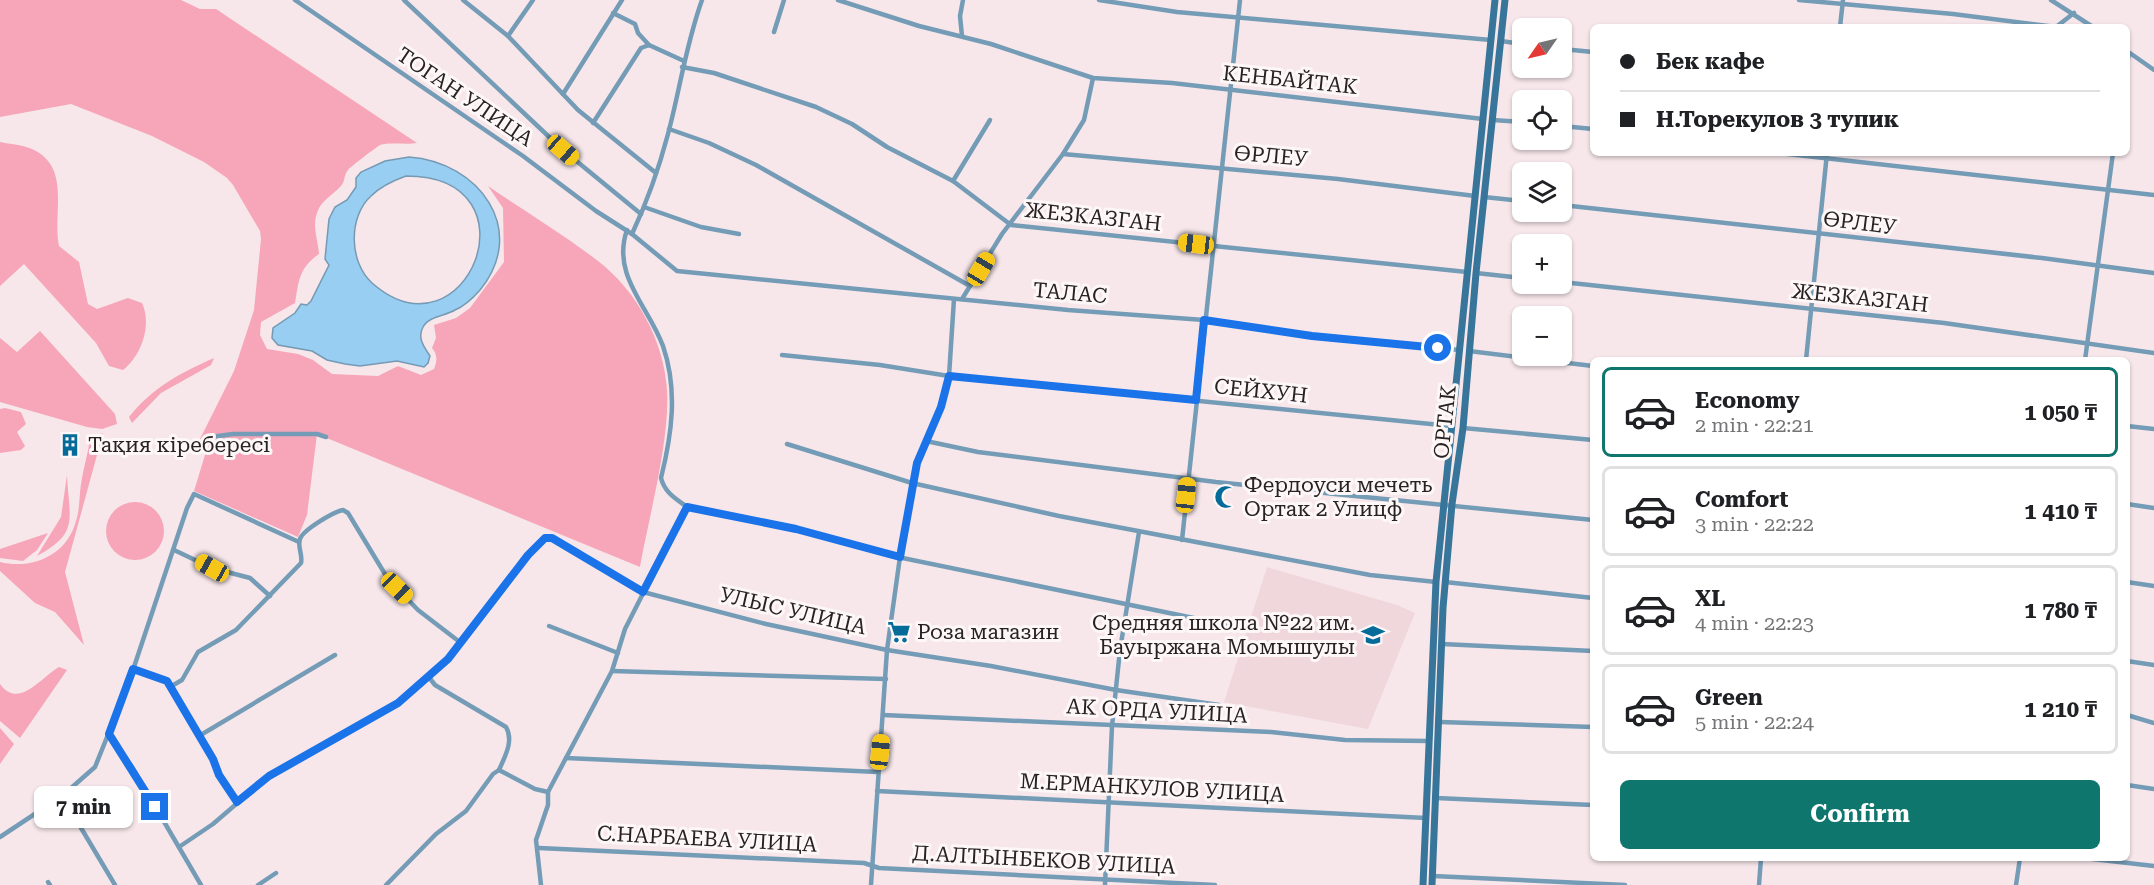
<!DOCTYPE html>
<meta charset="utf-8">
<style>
body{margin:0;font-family:"Roboto Serif",serif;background:#f6f6f6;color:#202124;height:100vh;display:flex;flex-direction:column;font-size:22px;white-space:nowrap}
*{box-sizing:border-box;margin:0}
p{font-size:20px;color:#757577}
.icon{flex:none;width:33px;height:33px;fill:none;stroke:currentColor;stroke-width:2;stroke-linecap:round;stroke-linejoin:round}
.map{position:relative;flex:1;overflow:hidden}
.side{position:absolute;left:1590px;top:357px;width:540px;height:504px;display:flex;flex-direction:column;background:#fff;border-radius:9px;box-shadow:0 2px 4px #0004}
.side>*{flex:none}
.guide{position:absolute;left:1590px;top:24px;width:540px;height:132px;border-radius:9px;box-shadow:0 2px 4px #0004;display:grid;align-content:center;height:132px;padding:0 30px;background:#fff}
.needle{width:39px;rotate:236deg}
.controls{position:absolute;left:1512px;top:18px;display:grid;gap:12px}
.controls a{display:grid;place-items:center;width:60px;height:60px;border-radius:9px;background:#fff;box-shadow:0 2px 4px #0004;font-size:30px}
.end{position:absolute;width:27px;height:27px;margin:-14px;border:8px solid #1a73e8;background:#fff;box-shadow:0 0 0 3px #fff}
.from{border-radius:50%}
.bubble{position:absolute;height:42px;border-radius:9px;background:#fff;box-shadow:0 2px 4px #0004;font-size:20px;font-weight:700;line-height:42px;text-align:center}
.car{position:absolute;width:18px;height:36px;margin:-18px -9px;border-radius:8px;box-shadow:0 0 4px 2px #0007;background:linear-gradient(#f5c518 24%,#345 0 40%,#f5c518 0 76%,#345 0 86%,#f5c518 0)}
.guide b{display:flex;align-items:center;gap:21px;height:57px;font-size:22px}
.guide b+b{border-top:2px solid #e0e0e0}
.guide i{width:15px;height:15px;background:#202124}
ul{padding:10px 0 0;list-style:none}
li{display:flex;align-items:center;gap:18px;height:90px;margin:0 12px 9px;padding:0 18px;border:3px solid #e0e0e0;border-radius:9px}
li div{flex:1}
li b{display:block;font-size:22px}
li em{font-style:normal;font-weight:700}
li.active{border-color:#0f766e}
li>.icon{width:54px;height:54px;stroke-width:1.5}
.action{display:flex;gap:12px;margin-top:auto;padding:12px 30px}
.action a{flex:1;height:69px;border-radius:9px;background:#0f766e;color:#fff;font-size:24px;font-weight:700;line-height:69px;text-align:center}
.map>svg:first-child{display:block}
</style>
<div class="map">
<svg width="2154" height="885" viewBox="0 0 2154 885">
<rect width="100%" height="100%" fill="#f7e7ea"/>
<polygon fill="#f0d7dc" points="1267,567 1397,605 1415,613 1368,729 1224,702"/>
<g fill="#f6a6b8">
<path d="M 0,0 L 181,0 L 200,9 L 216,9 L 417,143 C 406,145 389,142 380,145 C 378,146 350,167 348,170 C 344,174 345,182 341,186 C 332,196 321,200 317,213 C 312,227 318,240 319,254 C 299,268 299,280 295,303 L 261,322 L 260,335 L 267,349 L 298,354 L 313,360 L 332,374 L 378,376 L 398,366 L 421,375 L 434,369 C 437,361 438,355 432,348 L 436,338 L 434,325 L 456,318 L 470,308 L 504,262 L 503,208 L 488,186 C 524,211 563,234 598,261 C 637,291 664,341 667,390 C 670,440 649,516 640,567 L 317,434 L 307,515 L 298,537 L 194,491 L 208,445 L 198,443 L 234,371 L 254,310 L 261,239 L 260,231 L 233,185 L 227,178 L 204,162 L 152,136 L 71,104 L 0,117 Z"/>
<path d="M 0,142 C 10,144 23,145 32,149 C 72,167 52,213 59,246 L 79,262 L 88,304 L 97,309 L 128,298 L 142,303 C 152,324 142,355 123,370 L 109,366 L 96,343 L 24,264 L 0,286 Z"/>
<polygon points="40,331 115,414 117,424 102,429 87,427 0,402 0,338 17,352"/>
<path d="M 214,358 L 211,365 L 161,393 L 132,423 L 129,417 C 152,388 180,373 214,358 Z"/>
<polygon points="5,408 21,412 26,424 17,432 25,446 21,450 0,453 0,409"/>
<path d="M 103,433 L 65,572 L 84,645 L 55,612 L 35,603 L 0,571 L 0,562 C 33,570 67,555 76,521 C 80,509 79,497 81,484 C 83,469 88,454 90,439 Z"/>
<path d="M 67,475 C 69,519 80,533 37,556 L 61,517 Z"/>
<circle cx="135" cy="531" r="29"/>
<polygon points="48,533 37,550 23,561 0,558 0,549"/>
<path d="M 59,667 L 67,670 L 20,738 L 0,721 L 0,684 C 19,710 41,677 59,667 Z"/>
<polygon points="0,728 14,744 0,764"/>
</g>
<path fill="#97cef2" stroke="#769ab4" stroke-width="1.5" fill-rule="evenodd" d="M 409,157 C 479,162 529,230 480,290 C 473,298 465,306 455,310 C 445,316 429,316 423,327 C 417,338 424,347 430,356 L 428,363 L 424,367 L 397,361 L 360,366 L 345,364 L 327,360 L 312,351 L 278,345 L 272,338 L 273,328 L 295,313 L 301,304 L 307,305 L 311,301 L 329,265 L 325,259 L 329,219 L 335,207 L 347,200 L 356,187 L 356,178 L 361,172 L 385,161 ZM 406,176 C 542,176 466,365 372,283 C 349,262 348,217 371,196 C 381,186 392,181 406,176 Z"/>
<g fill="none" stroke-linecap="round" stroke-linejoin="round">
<g stroke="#759cb6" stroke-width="4.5">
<polyline points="295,0 523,156 596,211 632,234 677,271 1068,310 1204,320 1312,336 1459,350"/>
<polyline points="404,0 563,150 641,214"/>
<polyline points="463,0 508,36 578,110 656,173"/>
<polyline points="838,0 919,26 991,44 1093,78 1172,83 1483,119"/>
<polyline points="1099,0 1177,12 1491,40"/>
<polyline points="1799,0 1953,14 2056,27 2074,13"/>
<polyline points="2051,0 2093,27"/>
<polyline points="613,13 635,24 638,33 649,45"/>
<polyline points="1840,27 1843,0"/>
<polyline points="774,32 784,0"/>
<polyline points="508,36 533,0"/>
<polyline points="962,36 960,16 963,0"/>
<polyline points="1501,41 1522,44"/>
<polyline points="1562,49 1593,52"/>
<polyline points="2127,51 2154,70"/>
<polyline points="2127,64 2129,53"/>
<polyline points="682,67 714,73 816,107 852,124 887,147 953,181 1011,225 1467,272"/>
<polyline points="563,94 622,0"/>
<polyline points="1493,120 1522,122"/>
<polyline points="593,123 641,48 649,45 684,61"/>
<polyline points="1562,126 1593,129"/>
<polyline points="669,129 709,143 756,165 970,286"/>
<polyline points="1779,153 2154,195"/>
<polyline points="1063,154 1338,179 1475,196"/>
<polyline points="953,181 990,120"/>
<polyline points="1484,197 1522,201"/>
<polyline points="1562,205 2042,258 2154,273"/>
<polyline points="644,207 701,227 739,234"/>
<path d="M 632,234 C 647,202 659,168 668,134 C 680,89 686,44 702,0"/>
<polyline points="1476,273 1522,278"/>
<polyline points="1562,282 1944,323 2154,353"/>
<polyline points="962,299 1002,234 1063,154 1084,120 1093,78"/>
<polyline points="1469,351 1593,366"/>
<polyline points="782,355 880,365 949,376 1451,426"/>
<polyline points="1806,360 1827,153"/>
<polyline points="2085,360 2113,153"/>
<polyline points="2127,426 2154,429"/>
<polyline points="1463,428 1593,440"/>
<polyline points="211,437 233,434 317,434 326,437"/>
<polyline points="926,441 978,452 1216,482 1593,520"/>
<polyline points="787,444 912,483 1059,516 1370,575 1436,582"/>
<polyline points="2127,504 2154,508"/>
<polyline points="687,507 796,529 888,555 1242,628"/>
<polyline points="1182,540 1240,0"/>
<polyline points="174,550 212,568 250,578 270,596"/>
<polyline points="1445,582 1593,598"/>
<polyline points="2127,582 2154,586"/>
<polyline points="549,626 618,653"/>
<polyline points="1442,644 1593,651"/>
<polyline points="2127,661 2154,665"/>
<polyline points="133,669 167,681 213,759 219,775 237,802"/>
<polyline points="612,671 886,679"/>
<path d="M 428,676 L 435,685 L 506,727 C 514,741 505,756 499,770"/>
<path d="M 170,687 L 182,680 L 198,652 L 236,630 L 301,563 C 303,555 297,546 300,539 C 303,530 333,512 343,510 L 348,513 L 388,579 L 418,610 L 461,643"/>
<polyline points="883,715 1271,732 1345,740 1429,741"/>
<polyline points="2127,715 2154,723"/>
<polyline points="1440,722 1593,727"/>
<polyline points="109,734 132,767 201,885"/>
<polyline points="199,736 335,655"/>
<polyline points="566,758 878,772"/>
<polyline points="2127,785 2154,789"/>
<polyline points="877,791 1426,818"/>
<polyline points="62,796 115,885"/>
<polyline points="1436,798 1593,805"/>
<polyline points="0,837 62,796 95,767 128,685 187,508 194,494 299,542"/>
<polyline points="179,847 213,824 269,776 398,703 448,659 528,555 545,538 552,538 643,592 766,624 887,650 991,666 1116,690 1219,705"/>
<polyline points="539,848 864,863 879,868 1215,885"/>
<polyline points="2084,858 2154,866"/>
<polyline points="1433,876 1625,885"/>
<polyline points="48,882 50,885"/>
<polyline points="258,885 276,873"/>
<polyline points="386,885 436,834 466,811 493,774 499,770 535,789 548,792"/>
<path d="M 541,885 L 536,840 L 548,805 L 548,792 L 612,671 L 625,629 L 687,507 C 675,498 665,493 661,478 C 672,434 678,390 663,346 C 649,307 611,275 627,230"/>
<polyline points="871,885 887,650 904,528 917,463 941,407 949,376 954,299"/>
<polyline points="1105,885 1112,726 1120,650 1139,532"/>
<polyline points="1759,885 1761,858"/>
<polyline points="2016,885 2020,858"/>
</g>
<g stroke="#37759a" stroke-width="7">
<polyline points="1423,885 1436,582 1495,0"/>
<polyline points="1432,885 1443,608 1452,504 1463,428 1476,273 1505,0"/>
</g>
</g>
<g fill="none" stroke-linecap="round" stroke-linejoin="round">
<polyline stroke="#1a73e8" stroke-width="8" points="155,807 109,734 133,669 167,681 213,759 219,775 237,802 269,776 398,703 448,659 528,555 545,538 552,538 643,592 687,507 796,529 900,557 917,463 941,407 949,376 1196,400 1204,320 1312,336 1438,348"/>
</g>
<defs>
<g id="building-bare" transform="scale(1.8)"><path d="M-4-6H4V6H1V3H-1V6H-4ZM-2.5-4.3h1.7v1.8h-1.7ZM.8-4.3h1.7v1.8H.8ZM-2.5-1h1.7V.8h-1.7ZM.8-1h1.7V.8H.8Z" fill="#056b99" stroke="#fdf7f8" stroke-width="2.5" paint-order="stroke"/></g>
<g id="mosque-bare" transform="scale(1.8)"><path d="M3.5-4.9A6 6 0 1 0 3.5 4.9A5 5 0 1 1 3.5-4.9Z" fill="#056b99" stroke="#fdf7f8" stroke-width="2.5" paint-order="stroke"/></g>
<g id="supermarket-bare" transform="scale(1.8)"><path d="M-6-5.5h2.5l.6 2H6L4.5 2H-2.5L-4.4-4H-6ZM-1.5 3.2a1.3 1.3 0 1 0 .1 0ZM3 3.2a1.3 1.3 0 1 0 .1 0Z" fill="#056b99" stroke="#fdf7f8" stroke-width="2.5" paint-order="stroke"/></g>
<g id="school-bare" transform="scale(1.8)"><path d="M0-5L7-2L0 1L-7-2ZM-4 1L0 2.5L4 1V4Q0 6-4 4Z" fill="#056b99" stroke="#fdf7f8" stroke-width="2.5" paint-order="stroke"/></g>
</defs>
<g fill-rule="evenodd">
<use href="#building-bare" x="70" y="445"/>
<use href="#mosque-bare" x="1226" y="497"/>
<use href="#supermarket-bare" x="899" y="632"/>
<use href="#school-bare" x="1373" y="635"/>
</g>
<g text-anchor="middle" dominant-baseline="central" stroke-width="6" stroke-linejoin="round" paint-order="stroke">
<g font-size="21" fill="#282223" stroke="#fdf7f8">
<text transform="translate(1290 80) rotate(6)">КЕНБАЙТАК</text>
<text transform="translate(465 97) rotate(34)">ТОГАН УЛИЦА</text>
<text transform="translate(1271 156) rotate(5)">ӨРЛЕУ</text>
<text transform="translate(1093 217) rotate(6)">ЖЕЗКАЗГАН</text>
<text transform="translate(1860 223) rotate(7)">ӨРЛЕУ</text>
<text transform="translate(1070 293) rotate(5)">ТАЛАС</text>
<text transform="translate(1860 298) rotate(6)">ЖЕЗКАЗГАН</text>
<text transform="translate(1261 391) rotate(6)">СЕЙХУН</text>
<text transform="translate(1445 422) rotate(-84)">ОРТАК</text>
<text transform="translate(793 611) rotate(13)">УЛЫС УЛИЦА</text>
<text transform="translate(1157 711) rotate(3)">АК ОРДА УЛИЦА</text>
<text transform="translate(1152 788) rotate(3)">М.ЕРМАНКУЛОВ УЛИЦА</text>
<text transform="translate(707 839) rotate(3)">С.НАРБАЕВА УЛИЦА</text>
<text transform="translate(1044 860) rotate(3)">Д.АЛТЫНБЕКОВ УЛИЦА</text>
</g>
<g font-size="21" fill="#282223" stroke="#fdf7f8" text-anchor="start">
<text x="88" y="445">Тақия кіребересі</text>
<text x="1244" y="485">Фердоуси мечеть<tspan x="1244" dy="24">Ортак 2 Улицф</tspan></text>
<text x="1355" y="623" text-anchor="end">Средняя школа №22 им.<tspan x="1355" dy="24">Бауыржана Момышулы</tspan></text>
<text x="917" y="632">Роза магазин</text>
</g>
</g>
</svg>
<div class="controls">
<a><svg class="needle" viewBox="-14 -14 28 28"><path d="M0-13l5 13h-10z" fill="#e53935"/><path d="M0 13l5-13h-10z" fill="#757577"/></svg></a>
<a><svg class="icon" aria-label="locate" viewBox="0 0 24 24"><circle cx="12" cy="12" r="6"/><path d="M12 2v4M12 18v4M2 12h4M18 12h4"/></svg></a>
<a><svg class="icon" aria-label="layers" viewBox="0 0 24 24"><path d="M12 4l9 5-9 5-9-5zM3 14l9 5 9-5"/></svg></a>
<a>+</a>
<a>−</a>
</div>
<i class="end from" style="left:1438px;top:348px"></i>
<i class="end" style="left:155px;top:807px"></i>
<div class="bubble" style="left:34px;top:786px;width:99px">7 min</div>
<i class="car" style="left:563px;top:150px;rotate:131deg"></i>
<i class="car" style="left:1196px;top:244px;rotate:277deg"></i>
<i class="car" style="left:981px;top:269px;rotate:31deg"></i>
<i class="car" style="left:1186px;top:495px;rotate:6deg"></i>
<i class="car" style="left:212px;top:568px;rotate:299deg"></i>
<i class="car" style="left:397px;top:588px;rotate:134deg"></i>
<i class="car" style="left:880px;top:752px;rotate:6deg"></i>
<div class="guide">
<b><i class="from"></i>Бек кафе</b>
<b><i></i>Н.Торекулов 3 тупик</b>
</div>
<section class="side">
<ul>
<li class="active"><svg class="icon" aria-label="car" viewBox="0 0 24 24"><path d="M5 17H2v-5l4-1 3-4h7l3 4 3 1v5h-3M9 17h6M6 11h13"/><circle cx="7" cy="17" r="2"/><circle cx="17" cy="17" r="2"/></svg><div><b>Economy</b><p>2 min · 22:21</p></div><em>1 050 ₸</em></li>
<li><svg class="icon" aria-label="car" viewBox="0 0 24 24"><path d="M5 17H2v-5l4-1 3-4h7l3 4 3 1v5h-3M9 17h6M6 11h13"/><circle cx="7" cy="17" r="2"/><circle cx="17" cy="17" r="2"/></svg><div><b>Comfort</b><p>3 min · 22:22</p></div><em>1 410 ₸</em></li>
<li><svg class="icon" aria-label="car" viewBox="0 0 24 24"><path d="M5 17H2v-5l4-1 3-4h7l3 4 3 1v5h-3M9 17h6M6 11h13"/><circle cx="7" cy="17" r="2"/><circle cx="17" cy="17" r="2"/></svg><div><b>XL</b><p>4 min · 22:23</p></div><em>1 780 ₸</em></li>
<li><svg class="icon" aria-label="car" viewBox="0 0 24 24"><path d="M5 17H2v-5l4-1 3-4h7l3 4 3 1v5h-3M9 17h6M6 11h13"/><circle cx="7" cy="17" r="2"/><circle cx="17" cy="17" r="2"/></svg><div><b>Green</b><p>5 min · 22:24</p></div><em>1 210 ₸</em></li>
</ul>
<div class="action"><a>Confirm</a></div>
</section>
</div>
